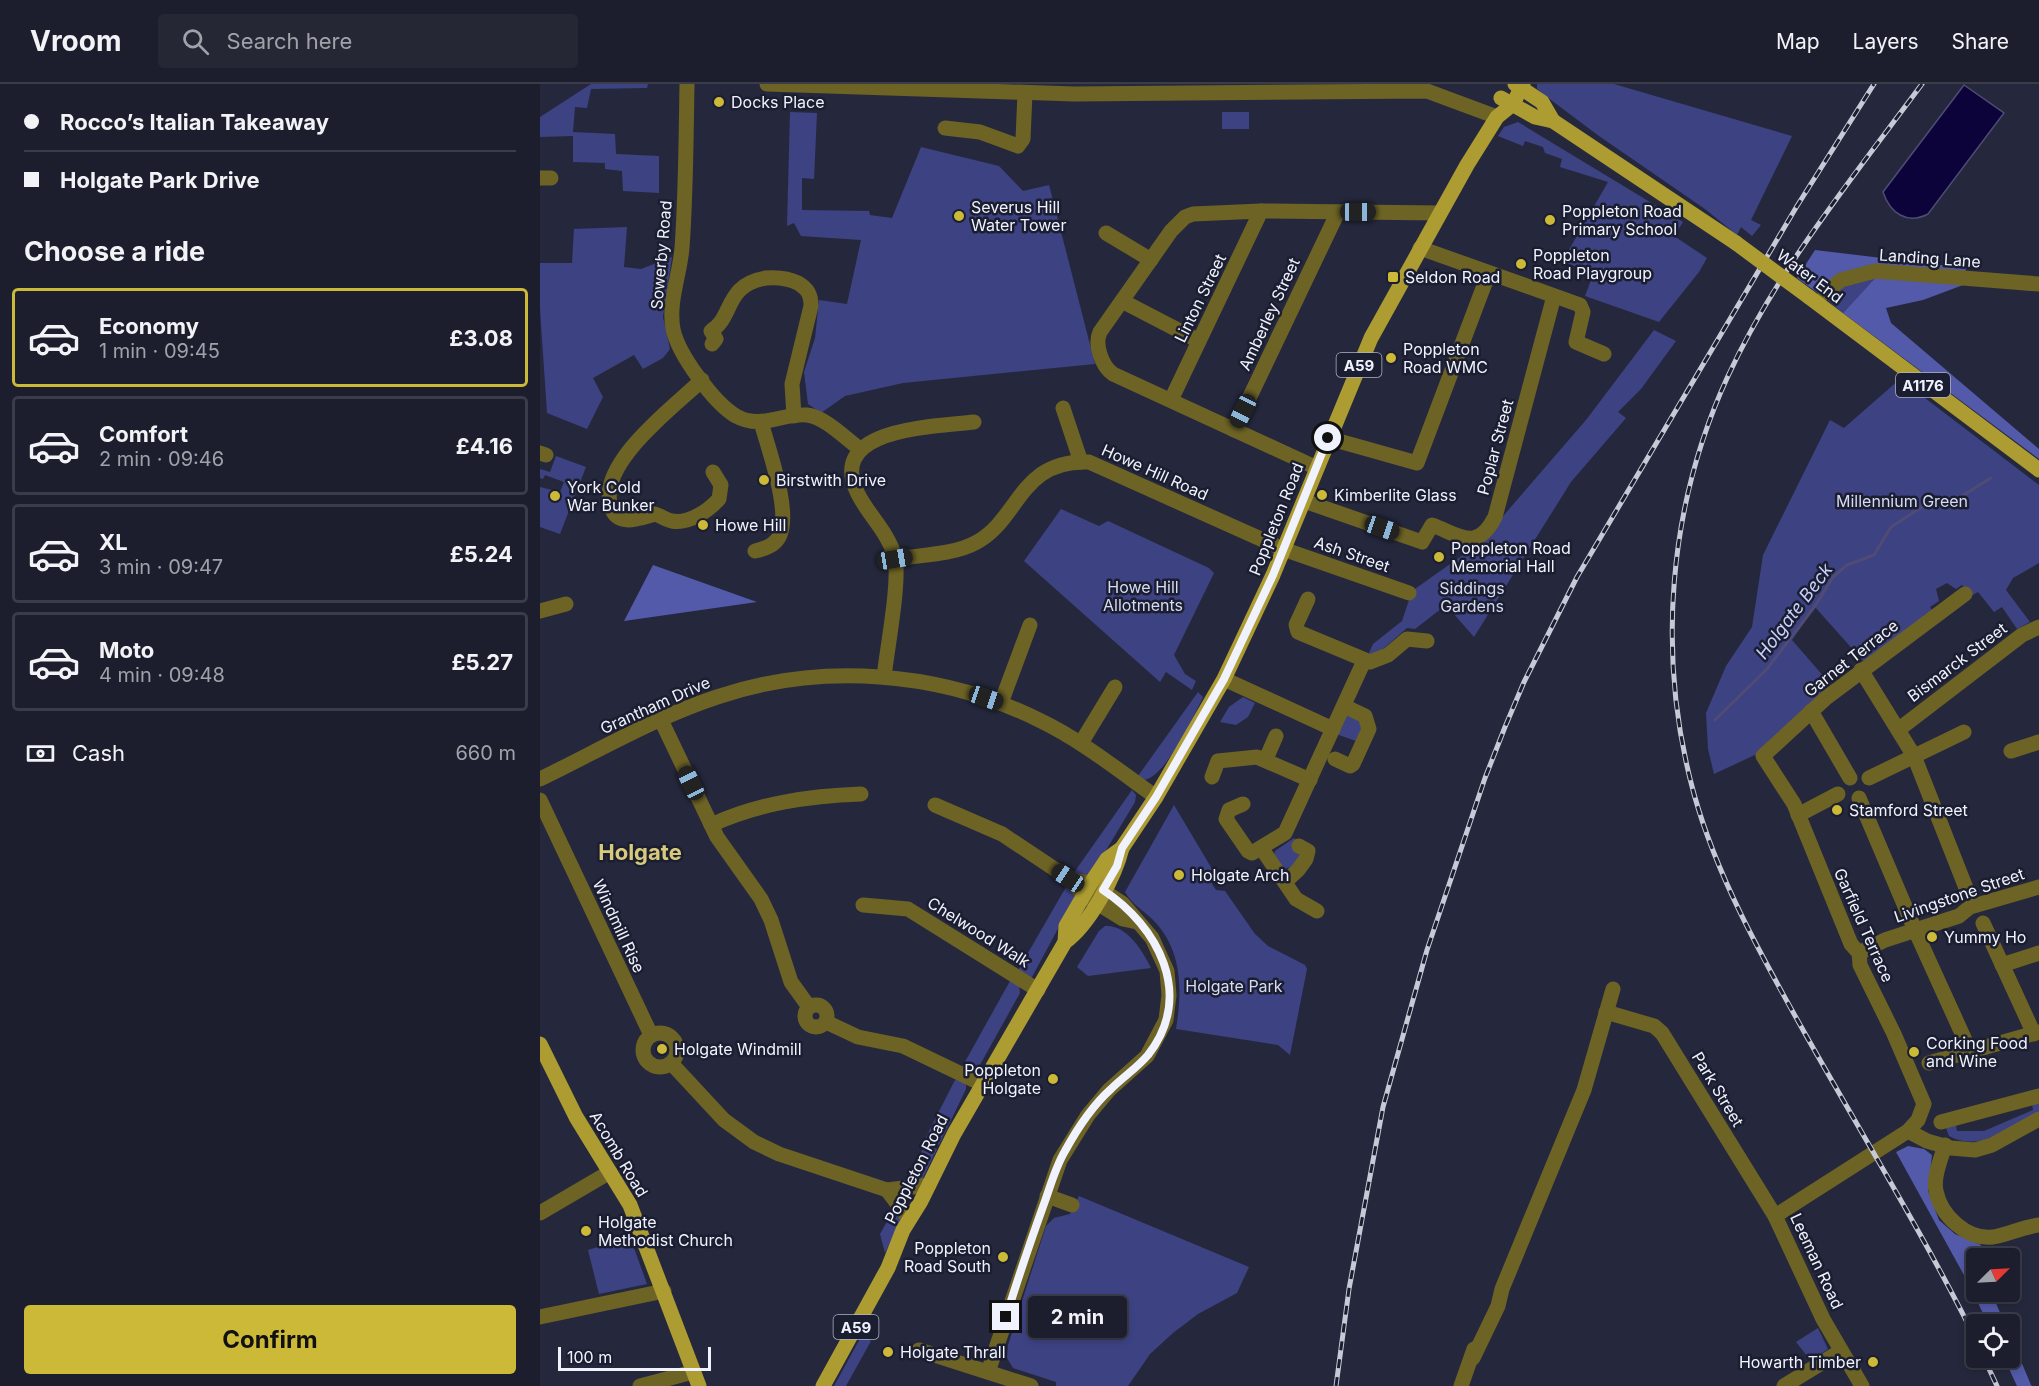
<!DOCTYPE html>
<meta charset="utf-8">
<style>
body{margin:0;font-family:Inter,sans-serif;background:#252735;color:#f1f3f6;height:100vh;display:flex;flex-direction:column;font-size:22px;white-space:nowrap}
*{box-sizing:border-box;margin:0}
p{font-size:20px;color:#a0a2aa}
.icon{flex:none;width:33px;height:33px;fill:none;stroke:currentColor;stroke-width:2;stroke-linecap:round;stroke-linejoin:round}
.map{position:relative;flex:1;overflow:hidden}
.panel{display:flex;flex-direction:column;background:#1c1e2d;width:540px}
.panel>*{flex:none}
.guide{display:grid;align-content:center;height:132px;padding:0 24px;background:#1c1e2d}
.needle{width:39px;rotate:66deg}
.buttons{position:absolute;left:1426px;top:1164px;display:grid;gap:12px}
.buttons a{display:grid;place-items:center;width:54px;height:54px;border-radius:6px;background:#1c1e2d;box-shadow:0 3px 9px #0003,0 0 0 2px #3a3c49;font-size:30px}
.scale{position:absolute;left:18px;bottom:15px;width:153px;box-sizing:border-box;padding-left:6px;border:3px solid #f0f2fd;border-top:0;font-size:16px;line-height:21px;white-space:nowrap;color:#f0f2fd;-webkit-text-stroke:4px #1b1e31;paint-order:stroke}
.end{position:absolute;width:27px;height:27px;margin:-14px;border:8px solid #f0f2fd;background:#111;box-shadow:0 0 0 3px #111}
.from{border-radius:50%}
.bubble{position:absolute;height:42px;border-radius:6px;background:#1c1e2d;box-shadow:0 3px 9px #0003,0 0 0 2px #3a3c49;font-size:20px;font-weight:700;line-height:42px;text-align:center}
.car{position:absolute;width:18px;height:36px;margin:-18px -9px;border-radius:8px;box-shadow:0 0 4px 2px #0007;background:linear-gradient(#222 24%,#8ab4d8 0 40%,#222 0 76%,#8ab4d8 0 86%,#222 0)}
.guide b{display:flex;align-items:center;gap:21px;height:57px;font-size:22px}
.guide b+b{border-top:2px solid #3a3c49}
.guide i{width:15px;height:15px;background:#f1f3f6}
ul{padding:0;list-style:none}
li{display:flex;align-items:center;gap:18px;height:99px;margin:0 12px 9px;padding:0 12px;border:3px solid #3a3c49;border-radius:6px}
li div{flex:1}
li b{display:block;font-size:22px}
li em{font-style:normal;font-weight:700}
li.on{border-color:#cdb938}
li>.icon{width:54px;height:54px;stroke-width:1.5}
h2{padding:0 24px;font-size:27px;line-height:72px}
.pay{display:flex;align-items:center;gap:15px;height:66px;padding:0 24px;font-size:22px}
.pay p{margin-inline-start:auto}
.button{display:flex;gap:12px;margin-top:auto;padding:12px 24px}
.button a{flex:1;height:69px;border-radius:6px;background:#cdb938;color:#111;font-size:24px;font-weight:700;line-height:69px;text-align:center}
header{display:flex;align-items:center;gap:36px;box-sizing:border-box;height:84px;padding:0 30px;background:#1c1e2d;border-bottom:2px solid #3a3c49}
header strong{font-size:28px}
nav{display:flex;gap:33px;margin-inline-start:auto;font-size:21px}
.search{width:420px;height:54px;background:#252735;display:flex;align-items:center;gap:15px;box-sizing:border-box;padding:0 21px;border-radius:6px;color:#a0a2aa;font-size:22px}
main{display:flex;flex:1;min-height:0}
.map>svg:first-child{display:block}
</style>
<header>
<strong>Vroom</strong>
<div class="search"><svg class="icon" aria-label="search" viewBox="0 0 24 24"><circle cx="10" cy="10" r="6"/><path d="M15 15l6 6"/></svg>Search here</div>
<nav><a>Map</a><a>Layers</a><a>Share</a></nav>
</header>
<main>
<section class="panel">
<div class="guide">
<b><i class="from"></i>Rocco’s Italian Takeaway</b>
<b><i></i>Holgate Park Drive</b>
</div>
<h2>Choose a ride</h2>
<ul>
<li class="on"><svg class="icon" aria-label="car" viewBox="0 0 24 24"><path d="M5 17H2v-5l4-1 3-4h7l3 4 3 1v5h-3M9 17h6M6 11h13"/><circle cx="7" cy="17" r="2"/><circle cx="17" cy="17" r="2"/></svg><div><b>Economy</b><p>1 min · 09:45</p></div><em>£3.08</em></li>
<li><svg class="icon" aria-label="car" viewBox="0 0 24 24"><path d="M5 17H2v-5l4-1 3-4h7l3 4 3 1v5h-3M9 17h6M6 11h13"/><circle cx="7" cy="17" r="2"/><circle cx="17" cy="17" r="2"/></svg><div><b>Comfort</b><p>2 min · 09:46</p></div><em>£4.16</em></li>
<li><svg class="icon" aria-label="car" viewBox="0 0 24 24"><path d="M5 17H2v-5l4-1 3-4h7l3 4 3 1v5h-3M9 17h6M6 11h13"/><circle cx="7" cy="17" r="2"/><circle cx="17" cy="17" r="2"/></svg><div><b>XL</b><p>3 min · 09:47</p></div><em>£5.24</em></li>
<li><svg class="icon" aria-label="car" viewBox="0 0 24 24"><path d="M5 17H2v-5l4-1 3-4h7l3 4 3 1v5h-3M9 17h6M6 11h13"/><circle cx="7" cy="17" r="2"/><circle cx="17" cy="17" r="2"/></svg><div><b>Moto</b><p>4 min · 09:48</p></div><em>£5.27</em></li>
</ul>
<div class="pay"><svg class="icon" aria-label="cash" viewBox="0 0 24 24"><path d="M3 7h18v10H3z"/><circle cx="12" cy="12" r="2"/></svg>Cash<p>660 m</p></div>
<div class="button"><a>Confirm</a></div>
</section>
<div class="map">
<svg width="1499" height="1302" viewBox="0 0 1499 1302">
<rect width="100%" height="100%" fill="#25283c"/>
<g fill="#3d4283">
<polygon points="51,0 108,0 107,4 51,5 47,24 35,23 33,48 75,50 76,70 119,72 119,109 83,107 82,87 65,85 65,79 33,78 33,52 0,53 0,62 0,33"/>
<polygon points="997,0 1074,0 1252,52 1211,136 1221,141 1212,152 1201,143 1197,151 1165,125 1059,52 1003,10 997,5"/>
<polygon points="250,28 277,29 274,95 262,94 262,126 329,127 330,131 352,134 381,63 459,82 483,107 509,101 555,280 363,299 305,312 281,329 268,320 264,288 275,254 279,216 307,220 321,156 261,152 254,139 247,142"/>
<rect x="682" y="28" width="27" height="17"/>
<polygon points="978,38 1143,138 1134,152 1167,174 1159,188 1119,238 1045,212 1054,188 1022,178 1068,98 1020,83 1022,75 1005,69 1003,63 985,57 983,62 958,52 964,43"/>
<polygon points="87,143 84,183 101,185 132,173 123,233 130,265 123,274 103,285 94,271 53,294 63,313 47,345 7,329 0,225 0,179 32,179 34,145"/>
<polygon points="1337,192 1303,229 1286,215 1297,204"/>
<polygon points="1114,246 1136,257 1101,305 1078,328 1086,334 1031,398 934,553 906,521 875,545 867,544 836,571 828,571 833,560 862,537 872,507 937,461 958,438 1046,336"/>
<polygon points="1360,295 1499,401 1499,479 1473,494 1466,506 1490,538 1477,545 1462,523 1454,528 1438,508 1431,512 1422,501 1416,505 1407,499 1396,505 1399,517 1390,523 1392,526 1324,578 1275,523 1252,556 1292,602 1217,670 1174,690 1168,665 1166,629 1186,582 1212,543 1223,471 1290,336 1304,344"/>
<polygon points="16,372 46,383 20,450 0,443 0,403 20,408 24,398 5,391 3,395 0,394 0,385 10,388"/>
<polygon points="521,425 559,442 568,437 669,484 674,489 634,571 645,590 656,597 652,606 626,588 620,598 484,477"/>
<path d="M 658,608 L 663,613 C 654,632 624,697 602,696 L 598,692 Z"/>
<polygon points="703,613 715,619 708,633 696,641 680,638 689,623"/>
<polygon points="811,630 826,643 816,657 796,650 805,632"/>
<polygon points="592,706 596,711 595,718 553,788 547,792 533,790"/>
<path d="M 634,721 L 675,790 L 672,800 L 676,806 L 685,807 L 715,850 L 728,862 L 765,881 L 767,885 L 750,971 L 738,961 L 636,945 C 642,908 643,868 615,838 C 606,828 591,820 585,808 Z"/>
<polygon points="754,754 756,756 754,765 762,774 751,783 740,786 733,774 735,767"/>
<polygon points="526,803 534,808 535,813 492,893 489,894 477,888"/>
<path d="M 565,842 C 587,840 603,868 611,884 L 548,892 L 537,883 L 559,847 Z"/>
<polygon points="470,897 479,902 480,909 436,988 432,990 421,985"/>
<polygon points="415,996 426,997 426,1005 399,1061 385,1055"/>
<path d="M 1499,1019 L 1499,1029 C 1472,1043 1438,1069 1409,1052 L 1406,1044 L 1416,1041 L 1417,1047 L 1444,1047 L 1493,1026 L 1492,1020 Z"/>
<polygon points="385,1060 397,1065 382,1096 368,1096"/>
<polygon points="539,1112 709,1183 697,1209 658,1230 633,1249 610,1270 588,1302 516,1302 516,1298 473,1284 467,1274 468,1261 506,1142 514,1134 530,1130"/>
<polygon points="354,1125 361,1136 345,1169 340,1150"/>
<polygon points="90,1153 107,1200 59,1210 48,1166"/>
<polygon points="1278,1244 1288,1265 1271,1277 1256,1258"/>
<polygon points="322,1251 331,1257 306,1302 294,1302"/>
</g>
<g fill="#525aa9">
<polygon points="1275,166 1426,184 1423,201 1383,216 1346,224 1351,239 1499,365 1499,375 1303,229 1337,192 1304,200 1286,215 1257,194"/>
<polygon points="113,481 217,518 84,537"/>
<polygon points="1368,1062 1384,1065 1392,1071 1388,1107 1399,1136 1415,1150 1441,1161 1442,1174 1437,1174 1437,1208 1451,1208 1465,1240 1448,1240 1430,1202 1356,1068"/>
<polygon points="1470,1251 1491,1301 1492,1302 1477,1302 1464,1274 1470,1274"/>
</g>
<path fill="#0b033a" stroke="#504b74" stroke-width="1.5" d="M 1424,1 L 1464,29 L 1388,130 C 1367,141 1350,129 1343,108 Z"/>
<g fill="none" stroke-linecap="round" stroke-linejoin="round">
<polyline stroke="#504b74" stroke-width="3" points="1175,636 1227,585 1275,522 1293,493 1307,481 1334,471 1351,443 1385,421 1422,412 1451,394"/>
<g stroke="#6d6325" stroke-width="15">
<path d="M 147,0 C 146,55 146,109 142,164 C 140,190 128,218 133,245 C 138,270 174,319 196,332 C 221,346 242,329 267,331 C 285,333 306,355 320,365"/>
<polyline points="227,0 534,10 887,7 957,33"/>
<polyline points="405,44 440,48 478,62 483,55 485,9"/>
<polyline points="0,94 11,94"/>
<polyline points="566,149 611,176"/>
<polyline points="880,164 1040,221 1043,228 1036,258 1064,270"/>
<polyline points="1285,209 1301,196 1335,187 1499,200"/>
<polyline points="582,217 659,257"/>
<path d="M 172,260 L 176,255 L 171,247 C 194,233 184,201 226,194 C 237,193 248,194 258,199 C 268,205 271,211 271,222 L 252,300 L 254,332"/>
<path d="M 162,296 C 135,322 56,380 71,423 C 78,444 100,434 115,430 C 121,432 126,436 132,437 C 149,440 168,427 179,415 L 181,401 L 173,388"/>
<polyline points="631,316 721,127"/>
<polyline points="523,324 541,378"/>
<polyline points="694,346 798,128"/>
<polyline points="788,354 877,379 948,191"/>
<polyline points="0,369 6,371"/>
<path d="M 777,384 L 573,290 C 562,282 554,261 560,248 L 631,147 L 645,133 L 653,130 L 721,127 L 900,129"/>
<path d="M 764,417 L 882,458 L 892,441 C 921,452 937,468 955,433 L 1014,212"/>
<path d="M 215,467 C 224,465 234,462 239,453 C 252,429 228,364 221,338"/>
<path d="M 355,475 C 380,471 414,471 437,458 C 480,434 480,375 549,378 L 743,465 L 869,509"/>
<polyline points="768,515 756,541 758,548 830,578 848,571 867,555 887,557"/>
<polyline points="0,527 26,520"/>
<polyline points="1321,586 1374,672 1428,809"/>
<path d="M 344,593 C 347,565 360,498 355,474 C 349,449 329,432 318,410 C 284,343 396,343 434,338"/>
<polyline points="684,595 793,645"/>
<polyline points="461,619 490,541"/>
<polyline points="1271,627 1310,694"/>
<polyline points="121,636 177,753 221,815 231,836 251,898 269,923"/>
<polyline points="1358,646 1482,551 1499,543"/>
<polyline points="541,659 575,603"/>
<polyline points="1471,667 1499,658"/>
<polyline points="726,675 736,652"/>
<polyline points="795,675 810,682 813,680 829,645 825,632 804,622"/>
<polyline points="672,693 678,677 717,673 770,696"/>
<polyline points="1329,694 1424,648"/>
<path d="M 0,695 C 58,667 116,633 177,613 C 281,578 400,587 499,636 C 541,656 578,686 616,713"/>
<polyline points="1319,714 1375,846 1430,967"/>
<polyline points="0,716 111,951"/>
<polyline points="703,720 689,726 686,735 708,767 712,769 745,749 824,577"/>
<polyline points="395,721 462,750 531,796 544,811 583,835 597,838"/>
<polyline points="1258,731 1298,710"/>
<path d="M 171,741 C 219,719 269,712 321,710"/>
<polyline points="722,765 756,815 777,827"/>
<polyline points="745,798 758,786 766,775 768,767 759,762"/>
<polyline points="323,821 368,825 498,906"/>
<polyline points="1443,839 1494,950"/>
<polyline points="1319,869 1345,856 1419,832 1430,823 1499,803"/>
<polyline points="1462,881 1499,869"/>
<circle cx="276" cy="932" r="11"/>
<polyline points="1066,928 1114,942 1122,949 1235,1132 1283,1235 1322,1302"/>
<polyline points="286,938 318,953 363,962 442,1000"/>
<circle cx="120" cy="966" r="17"/>
<polyline points="131,979 184,1036 214,1058 239,1070 347,1106 389,1101"/>
<polyline points="1389,979 1499,948"/>
<polyline points="1401,1038 1499,1012"/>
<polyline points="1368,1047 1387,1057 1411,1064 1435,1066 1452,1061 1499,1035"/>
<path d="M 1405,1061 C 1401,1075 1393,1093 1396,1107 C 1401,1132 1427,1156 1453,1153 C 1469,1150 1483,1143 1499,1141"/>
<polyline points="347,1106 369,1135"/>
<polyline points="507,1112 532,1121"/>
<polyline points="0,1129 70,1088"/>
<polyline points="1235,1132 1368,1047 1378,1036 1384,1020 1354,950 1320,881 1319,869 1311,860 1254,720 1223,672 1286,614 1425,510"/>
<polyline points="0,1233 124,1207"/>
<polyline points="379,1266 491,1302"/>
<polyline points="933,1274 958,1222 962,1205 1044,1006 1073,905"/>
<polyline points="448,1288 520,1076 548,1031 569,1006 607,972 626,936 629,911 627,887 612,854 582,819 551,799 531,796"/>
<polyline points="100,1302 153,1288"/>
<polyline points="921,1302 934,1265"/>
<polyline points="1244,1302 1301,1267"/>
</g>
<g stroke="#ad9c31" stroke-width="15">
<polyline points="975,0 1002,18 1013,37"/>
<polyline points="961,14 995,33 1013,37 1196,159"/>
<polyline points="1269,213 1499,386"/>
<path d="M 525,858 C 549,841 575,793 582,764"/>
<polyline points="0,960 36,1033 90,1121 159,1302"/>
<polyline points="283,1302 348,1184 363,1146 381,1117 414,1050 525,858 526,842 551,799 567,775 582,764 616,713 684,595 733,491 831,254 927,81 957,33 973,20 983,0"/>
</g>
<g stroke="#c7cad6" stroke-width="5">
<g id="rail">
<path d="M 1382,0 C 1313,93 1237,186 1188,292 C 1128,422 1116,572 1154,710 C 1177,793 1221,871 1263,946 C 1321,1049 1384,1151 1437,1258"/>
<polyline points="1444,1274 1457,1302"/>
<polyline points="796,1302 809,1205 843,1023 887,866 945,694 965,643 984,598 1037,493 1257,122 1334,0"/>
</g>
</g>
<use href="#rail" stroke="#1b1e31" stroke-width="3" stroke-dasharray="9" stroke-linecap="butt"/>
<polyline stroke="#ad9c31" stroke-width="15" points="1196,159 1269,213"/>
</g>
<g fill="none" stroke-linecap="round" stroke-linejoin="round">
<path stroke="#f0f2fd" stroke-width="8" d="M 466,1233 C 478,1194 491,1156 505,1117 C 511,1100 516,1082 525,1067 C 537,1045 552,1022 571,1005 C 583,993 597,984 608,971 C 655,911 618,842 563,806 L 577,782 L 582,764 L 616,713 L 684,595 L 733,491 L 788,354"/>
</g>
<g fill="#cdb938" stroke="#1b1e31" stroke-width="2">
<circle cx="179" cy="18" r="6"/>
<circle cx="419" cy="132" r="6"/>
<circle cx="1010" cy="136" r="6"/>
<circle cx="981" cy="180" r="6"/>
<rect x="847" y="187" width="12" height="12" rx="3"/>
<circle cx="851" cy="274" r="6"/>
<circle cx="224" cy="396" r="6"/>
<circle cx="782" cy="411" r="6"/>
<circle cx="15" cy="412" r="6"/>
<circle cx="163" cy="441" r="6"/>
<circle cx="899" cy="473" r="6"/>
<circle cx="1297" cy="726" r="6"/>
<circle cx="639" cy="791" r="6"/>
<circle cx="1392" cy="853" r="6"/>
<circle cx="122" cy="965" r="6"/>
<circle cx="1374" cy="968" r="6"/>
<circle cx="513" cy="995" r="6"/>
<circle cx="46" cy="1147" r="6"/>
<circle cx="463" cy="1173" r="6"/>
<circle cx="348" cy="1268" r="6"/>
<circle cx="1333" cy="1278" r="6"/>
</g>
<g text-anchor="middle" dominant-baseline="central" stroke-width="5" stroke-linejoin="round" paint-order="stroke">
<g fill="#1b1e31" stroke="#b0b2c0" stroke-width="1.5">
<rect x="796.5" y="269" width="45" height="24" rx="4.5"/>
<rect x="1356" y="289" width="54" height="24" rx="4.5"/>
<rect x="293.5" y="1231" width="45" height="24" rx="4.5"/>
</g>
<g font-size="15" font-weight="bold" fill="#f0f2fd">
<text x="819" y="281">A59</text>
<text x="1383" y="301">A1176</text>
<text x="316" y="1243">A59</text>
</g>
<g font-size="16" fill="#f0f2fd" stroke="#1b1e31" text-anchor="start">
<text x="191" y="18">Docks Place</text>
<text x="431" y="123">Severus Hill<tspan x="431" dy="18">Water Tower</tspan></text>
<text x="1022" y="127">Poppleton Road<tspan x="1022" dy="18">Primary School</tspan></text>
<text x="993" y="171">Poppleton<tspan x="993" dy="18">Road Playgroup</tspan></text>
<text x="865" y="193">Seldon Road</text>
<text x="863" y="265">Poppleton<tspan x="863" dy="18">Road WMC</tspan></text>
<text x="236" y="396">Birstwith Drive</text>
<text x="27" y="403">York Cold<tspan x="27" dy="18">War Bunker</tspan></text>
<text x="794" y="411">Kimberlite Glass</text>
<text x="175" y="441">Howe Hill</text>
<text x="911" y="464">Poppleton Road<tspan x="911" dy="18">Memorial Hall</tspan></text>
<text x="1309" y="726">Stamford Street</text>
<text x="651" y="791">Holgate Arch</text>
<text x="1404" y="853">Yummy Ho</text>
<text x="1386" y="959">Corking Food<tspan x="1386" dy="18">and Wine</tspan></text>
<text x="134" y="965">Holgate Windmill</text>
<text x="501" y="986" text-anchor="end">Poppleton<tspan x="501" dy="18">Holgate</tspan></text>
<text x="58" y="1138">Holgate<tspan x="58" dy="18">Methodist Church</tspan></text>
<text x="451" y="1164" text-anchor="end">Poppleton<tspan x="451" dy="18">Road South</tspan></text>
<text x="360" y="1268">Holgate Thrall</text>
<text x="1321" y="1278" text-anchor="end">Howarth Timber</text>
</g>
<g font-size="16" fill="#f0f2fd" stroke="#1b1e31">
<text transform="translate(121 171) rotate(-85)">Sowerby Road</text>
<text transform="translate(1390 174) rotate(4)">Landing Lane</text>
<text transform="translate(1270 192) rotate(37)">Water End</text>
<text transform="translate(660 214) rotate(-64)">Linton Street</text>
<text transform="translate(729 230) rotate(-65)">Amberley Street</text>
<text transform="translate(955 363) rotate(-75)">Poplar Street</text>
<text transform="translate(615 388) rotate(24)">Howe Hill Road</text>
<text transform="translate(736 435) rotate(-68)">Poppleton Road</text>
<text transform="translate(812 470) rotate(19)">Ash Street</text>
<text transform="translate(1311 574) rotate(-38)">Garnet Terrace</text>
<text transform="translate(1417 578) rotate(-37)">Bismarck Street</text>
<text transform="translate(115 621) rotate(-24)">Grantham Drive</text>
<text transform="translate(1419 811) rotate(-19)">Livingstone Street</text>
<text transform="translate(1324 841) rotate(66)">Garfield Terrace</text>
<text transform="translate(79 842) rotate(65)">Windmill Rise</text>
<text transform="translate(439 848) rotate(32)">Chelwood Walk</text>
<text transform="translate(1178 1005) rotate(59)">Park Street</text>
<text transform="translate(79 1070) rotate(59)">Acomb Road</text>
<text transform="translate(376 1085) rotate(-63)">Poppleton Road</text>
<text transform="translate(1277 1177) rotate(65)">Leeman Road</text>
</g>
<g font-size="16" fill="#d7dbf1" stroke="#1b1e31">
<text x="1362" y="417">Millennium Green</text>
<text x="603" y="503">Howe Hill<tspan x="603" dy="18">Allotments</tspan></text>
<text x="932" y="504">Siddings<tspan x="932" dy="18">Gardens</tspan></text>
<text x="694" y="902">Holgate Park</text>
</g>
<g font-size="18" font-style="italic" fill="#c7cffb" stroke="#1b1e31">
<text transform="translate(1254 527) rotate(-53)">Holgate Beck</text>
</g>
<g font-size="22" font-weight="bold" fill="#d7ca7c" stroke="#1b1e31">
<text x="100" y="768">Holgate</text>
</g>
</g>
</svg>
<div class="buttons">
<a><svg class="needle" viewBox="-14 -14 28 28"><path d="M0-13l5 13h-10z" fill="#e53935"/><path d="M0 13l5-13h-10z" fill="#a0a2aa"/></svg></a>
<a><svg class="icon" aria-label="locate" viewBox="0 0 24 24"><circle cx="12" cy="12" r="6"/><path d="M12 2v4M12 18v4M2 12h4M18 12h4"/></svg></a>
</div>
<div class="scale">100 m</div>
<i class="end from" style="left:788px;top:354px"></i>
<i class="end" style="left:466px;top:1233px"></i>
<div class="bubble" style="left:488px;top:1212px;width:99px">2 min</div>
<i class="car" style="left:818px;top:128px;rotate:90deg"></i>
<i class="car" style="left:703px;top:327px;rotate:206deg"></i>
<i class="car" style="left:842px;top:444px;rotate:109deg"></i>
<i class="car" style="left:355px;top:475px;rotate:81deg"></i>
<i class="car" style="left:446px;top:614px;rotate:109deg"></i>
<i class="car" style="left:151px;top:699px;rotate:334deg"></i>
<i class="car" style="left:528px;top:794px;rotate:304deg"></i>
</div>
</main>
